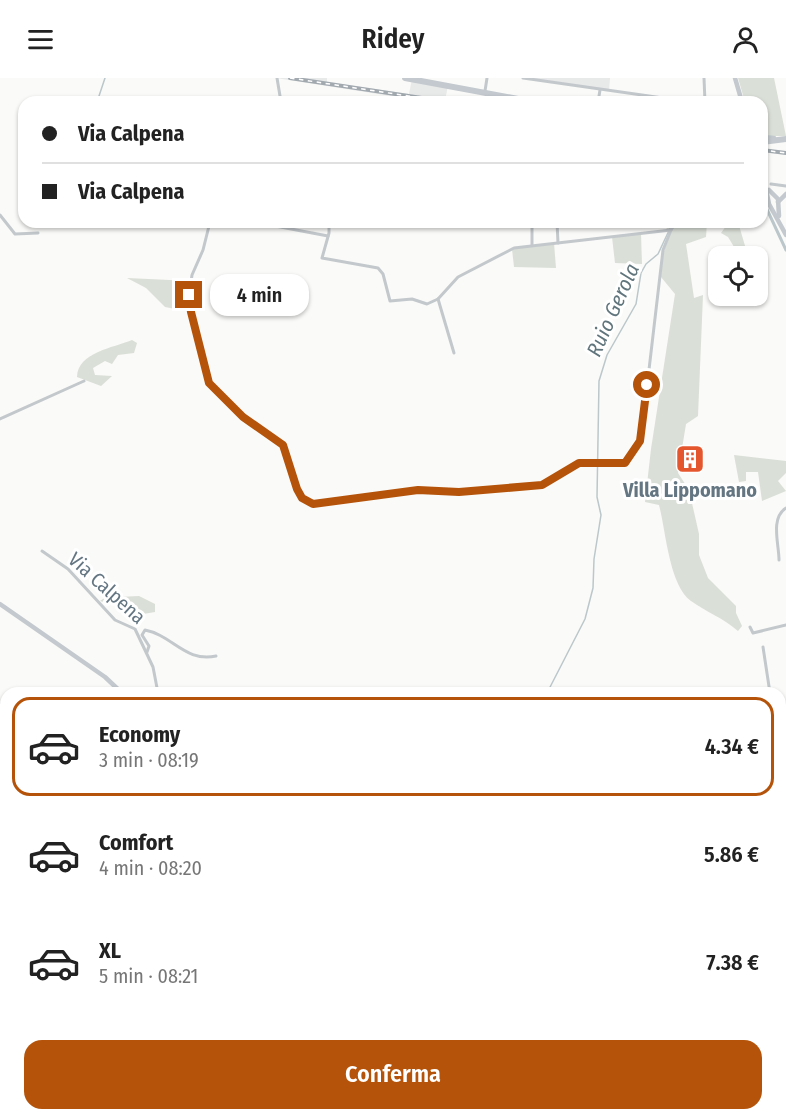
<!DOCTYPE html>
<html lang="it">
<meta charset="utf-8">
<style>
body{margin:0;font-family:"Fira Sans Condensed",sans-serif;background:#f6f6f6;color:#222;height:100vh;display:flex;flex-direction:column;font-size:22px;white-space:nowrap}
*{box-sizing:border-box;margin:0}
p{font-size:20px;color:#767676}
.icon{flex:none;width:33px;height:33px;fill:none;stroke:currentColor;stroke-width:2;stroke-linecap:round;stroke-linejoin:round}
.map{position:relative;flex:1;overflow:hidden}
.side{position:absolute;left:0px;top:609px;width:786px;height:434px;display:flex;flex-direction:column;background:#fff;border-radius:18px 18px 0 0;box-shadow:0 2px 4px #0004}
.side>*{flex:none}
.top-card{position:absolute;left:18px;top:18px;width:750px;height:132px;border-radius:18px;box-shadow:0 2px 4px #0004;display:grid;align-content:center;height:132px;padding:0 24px;background:#fff}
.tools{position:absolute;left:708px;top:168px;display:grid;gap:12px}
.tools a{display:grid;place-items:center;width:60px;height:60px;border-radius:12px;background:#fff;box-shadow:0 2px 4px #0004;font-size:30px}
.end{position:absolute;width:27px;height:27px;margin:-14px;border:8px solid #b45309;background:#fff;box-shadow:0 0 0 3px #fff}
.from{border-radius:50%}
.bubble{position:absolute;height:42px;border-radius:18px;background:#fff;box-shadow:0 2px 4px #0004;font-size:20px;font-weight:600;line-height:42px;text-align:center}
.top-card b{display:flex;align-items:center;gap:21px;height:57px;font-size:22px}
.top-card b+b{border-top:2px solid #e0e0e0}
.top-card i{width:15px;height:15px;background:#222}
ul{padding:10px 0 0;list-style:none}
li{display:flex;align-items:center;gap:18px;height:99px;margin:0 12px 9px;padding:0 12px;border:3px solid transparent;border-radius:18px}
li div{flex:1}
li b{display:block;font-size:22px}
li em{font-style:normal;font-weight:600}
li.active{border-color:#b45309}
li>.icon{width:54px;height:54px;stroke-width:1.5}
.action{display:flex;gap:12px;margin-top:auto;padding:12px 24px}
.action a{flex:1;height:69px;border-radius:18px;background:#b45309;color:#fff;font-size:24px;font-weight:600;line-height:69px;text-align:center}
header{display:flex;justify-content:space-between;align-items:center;height:78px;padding:0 24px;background:#fff;font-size:27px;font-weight:600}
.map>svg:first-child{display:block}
</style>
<header><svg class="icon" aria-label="menu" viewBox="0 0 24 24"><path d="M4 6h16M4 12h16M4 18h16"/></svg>Ridey<svg class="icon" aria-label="person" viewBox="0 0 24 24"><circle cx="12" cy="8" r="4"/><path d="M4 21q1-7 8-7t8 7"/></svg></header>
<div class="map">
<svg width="786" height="1042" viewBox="0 0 786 1042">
<rect width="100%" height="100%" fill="#fafaf8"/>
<g fill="#e8e9e9">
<polygon points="276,0 327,0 327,4 409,16 412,1 448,8 445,22 459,24 429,24"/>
<polygon points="523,0 610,0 609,13"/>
</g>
<g fill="#dadfd7">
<polygon points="738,0 774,0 786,58 762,58 762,24 745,24"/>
<path d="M 669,144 L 707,144 L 706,159 L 686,166 L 694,220 L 703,217 L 698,338 L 686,346 L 678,395 L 689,412 L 699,456 L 699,477 L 708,500 L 736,528 L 736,535 L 742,548 L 738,553 C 722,539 706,534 691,523 C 669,507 666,453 659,427 L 645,424 L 651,371 L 675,216 L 661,199 L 662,179 L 671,152 L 666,152 Z"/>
<polygon points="729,144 738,144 748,178 739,177 728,159 721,155"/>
<polygon points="641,156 642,186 615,185 612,159"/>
<polygon points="554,165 556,190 514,189 512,171"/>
<polygon points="127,200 191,203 191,234 165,229 146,210"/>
<path d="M 132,262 L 137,265 L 134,275 L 118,277 L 112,286 L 105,283 L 93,290 L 95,297 L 112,298 L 101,308 L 77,299 C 78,274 113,270 132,262 Z"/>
<polygon points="734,377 786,383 786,395 778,403 786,413 762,423 758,394 746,394 746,403 739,404"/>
<polygon points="113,514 118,519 139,518 155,526 155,534 143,536 100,523"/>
<polygon points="6,820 6,888 0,880 0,823"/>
</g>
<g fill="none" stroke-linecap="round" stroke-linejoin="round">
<g stroke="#bbc7cb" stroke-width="1.5">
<polyline points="97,24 105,0"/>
<polyline points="547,615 585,541 593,510 594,481 601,437 597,419 599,303 607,277 636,226 641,195 646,186 658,176 673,144"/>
</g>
<g stroke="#bbc7cb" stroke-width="3">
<polyline points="734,20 735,24"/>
<polyline points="764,125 786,172"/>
</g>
<g stroke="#c3c8cc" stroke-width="3">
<polyline points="277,0 281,24"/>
<polyline points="523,0 691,24"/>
<polyline points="704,0 705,24"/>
<polyline points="485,13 487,0"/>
<polyline points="598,24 600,12"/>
<polyline points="771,106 786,108"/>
<polyline points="762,121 768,122"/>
<polyline points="0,137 15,156 38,155"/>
<polyline points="210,144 203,172 192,197 189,217 191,234 209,305 243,339 283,367 302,420 309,425 318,426 418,412 459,414"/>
<polyline points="254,144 328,158"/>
<polyline points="329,144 329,155 322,180 378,190 383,196 390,223 412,221 427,226 438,221 458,199 514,170 671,152 676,144"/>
<polyline points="557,144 558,165"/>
<polyline points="532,167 532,144"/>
<polyline points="438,221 454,275"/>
<polyline points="0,341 84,303"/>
<polyline points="457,416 461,413 542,407 584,384 625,385 641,360 663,172 671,152"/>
<polyline points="42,473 68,491 115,542 135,551 153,589 158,615"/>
<path d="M 779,482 C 779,466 770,440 786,430"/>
<polyline points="750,549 753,555 786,547"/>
<polyline points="763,569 770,615"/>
<path d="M 147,574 L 149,568 L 142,557 L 145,552 C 172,557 186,585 216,578"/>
<polyline points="780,628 786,628"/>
<polyline points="782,654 782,678 786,687"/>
<polyline points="780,812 786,795"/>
<polyline points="780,845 786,847"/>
<polyline points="0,905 6,904"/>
<polyline points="780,921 786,941"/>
<polyline points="620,1036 623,1042"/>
<polyline points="651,1036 652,1042"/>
<polyline points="550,1042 551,1036"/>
<polyline points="676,1042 677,1036"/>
<polyline points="692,1042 693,1036"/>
<polyline points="708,1042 710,1036"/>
<polyline points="727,1042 729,1036"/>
</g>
<g stroke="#c3c9ce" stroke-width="4.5">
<polyline points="735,0 742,24"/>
<polyline points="762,59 774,60"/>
<polyline points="762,92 769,126 786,157"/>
<polyline points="769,112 778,121 779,138"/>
<polyline points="778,124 786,116"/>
<polyline points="0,526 105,599 122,615"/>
<polyline points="518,1036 530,1042"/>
<polyline points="759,1036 774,1042"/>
<polyline points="429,1042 433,1036"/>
<polyline points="572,1042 584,1036"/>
<polyline points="785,1042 783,1007 786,989"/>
</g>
<g stroke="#c3c9ce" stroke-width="6">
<polyline points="405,0 534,24"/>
<polyline points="762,64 786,61"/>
</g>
<g stroke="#a2aab0" stroke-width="4">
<g id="rail">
<polyline points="290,0 448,24"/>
<polyline points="762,72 786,75"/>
</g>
</g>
<use href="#rail" stroke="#fff" stroke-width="1.5" stroke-dasharray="4.5" stroke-linecap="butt"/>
</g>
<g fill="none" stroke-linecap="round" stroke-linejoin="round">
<polyline stroke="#b45309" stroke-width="8" points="189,217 191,234 209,305 243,339 283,367 297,411 302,420 313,426 418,412 459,414 542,407 579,385 625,385 640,363 647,307"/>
</g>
<defs>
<g id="building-square" transform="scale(1.5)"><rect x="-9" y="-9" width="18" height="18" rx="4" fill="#e4572e" stroke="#fff"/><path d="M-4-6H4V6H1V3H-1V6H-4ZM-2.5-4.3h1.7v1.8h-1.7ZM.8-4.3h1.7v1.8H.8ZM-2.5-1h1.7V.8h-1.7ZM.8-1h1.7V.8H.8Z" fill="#fff"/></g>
</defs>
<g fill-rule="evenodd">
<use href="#building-square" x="690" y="381"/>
</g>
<g text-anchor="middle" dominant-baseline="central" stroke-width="6" stroke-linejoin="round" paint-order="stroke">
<g font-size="20" font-weight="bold" fill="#657683" stroke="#fff">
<text x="690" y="412">Villa Lippomano</text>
</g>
<g font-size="20" fill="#657683" stroke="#fff">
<text transform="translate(107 510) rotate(42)">Via Calpena</text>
</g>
<g font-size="21" font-style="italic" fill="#60757c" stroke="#fff">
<text transform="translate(613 232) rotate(-66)">Ruio Gerola</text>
</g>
</g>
</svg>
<div class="tools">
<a><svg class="icon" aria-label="locate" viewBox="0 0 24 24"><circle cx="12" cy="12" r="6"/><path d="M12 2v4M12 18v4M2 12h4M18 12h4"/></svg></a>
</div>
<i class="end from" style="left:647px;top:307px"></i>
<i class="end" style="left:189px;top:217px"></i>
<div class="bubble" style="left:210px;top:196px;width:99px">4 min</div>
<div class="top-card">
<b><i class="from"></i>Via Calpena</b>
<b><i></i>Via Calpena</b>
</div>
<section class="side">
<ul>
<li class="active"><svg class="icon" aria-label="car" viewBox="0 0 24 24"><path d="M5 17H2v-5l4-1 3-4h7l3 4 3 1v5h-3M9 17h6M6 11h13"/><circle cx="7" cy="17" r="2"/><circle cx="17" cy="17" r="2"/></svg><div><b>Economy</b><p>3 min · 08:19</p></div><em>4.34 €</em></li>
<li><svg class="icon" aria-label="car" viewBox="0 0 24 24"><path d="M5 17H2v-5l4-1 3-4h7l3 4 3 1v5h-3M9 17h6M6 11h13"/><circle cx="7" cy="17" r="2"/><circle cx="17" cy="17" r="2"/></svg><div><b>Comfort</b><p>4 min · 08:20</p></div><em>5.86 €</em></li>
<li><svg class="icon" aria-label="car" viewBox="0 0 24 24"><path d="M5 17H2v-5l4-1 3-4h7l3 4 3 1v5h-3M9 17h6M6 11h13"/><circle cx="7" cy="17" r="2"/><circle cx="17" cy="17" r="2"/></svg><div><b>XL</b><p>5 min · 08:21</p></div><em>7.38 €</em></li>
</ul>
<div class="action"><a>Conferma</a></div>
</section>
</div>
